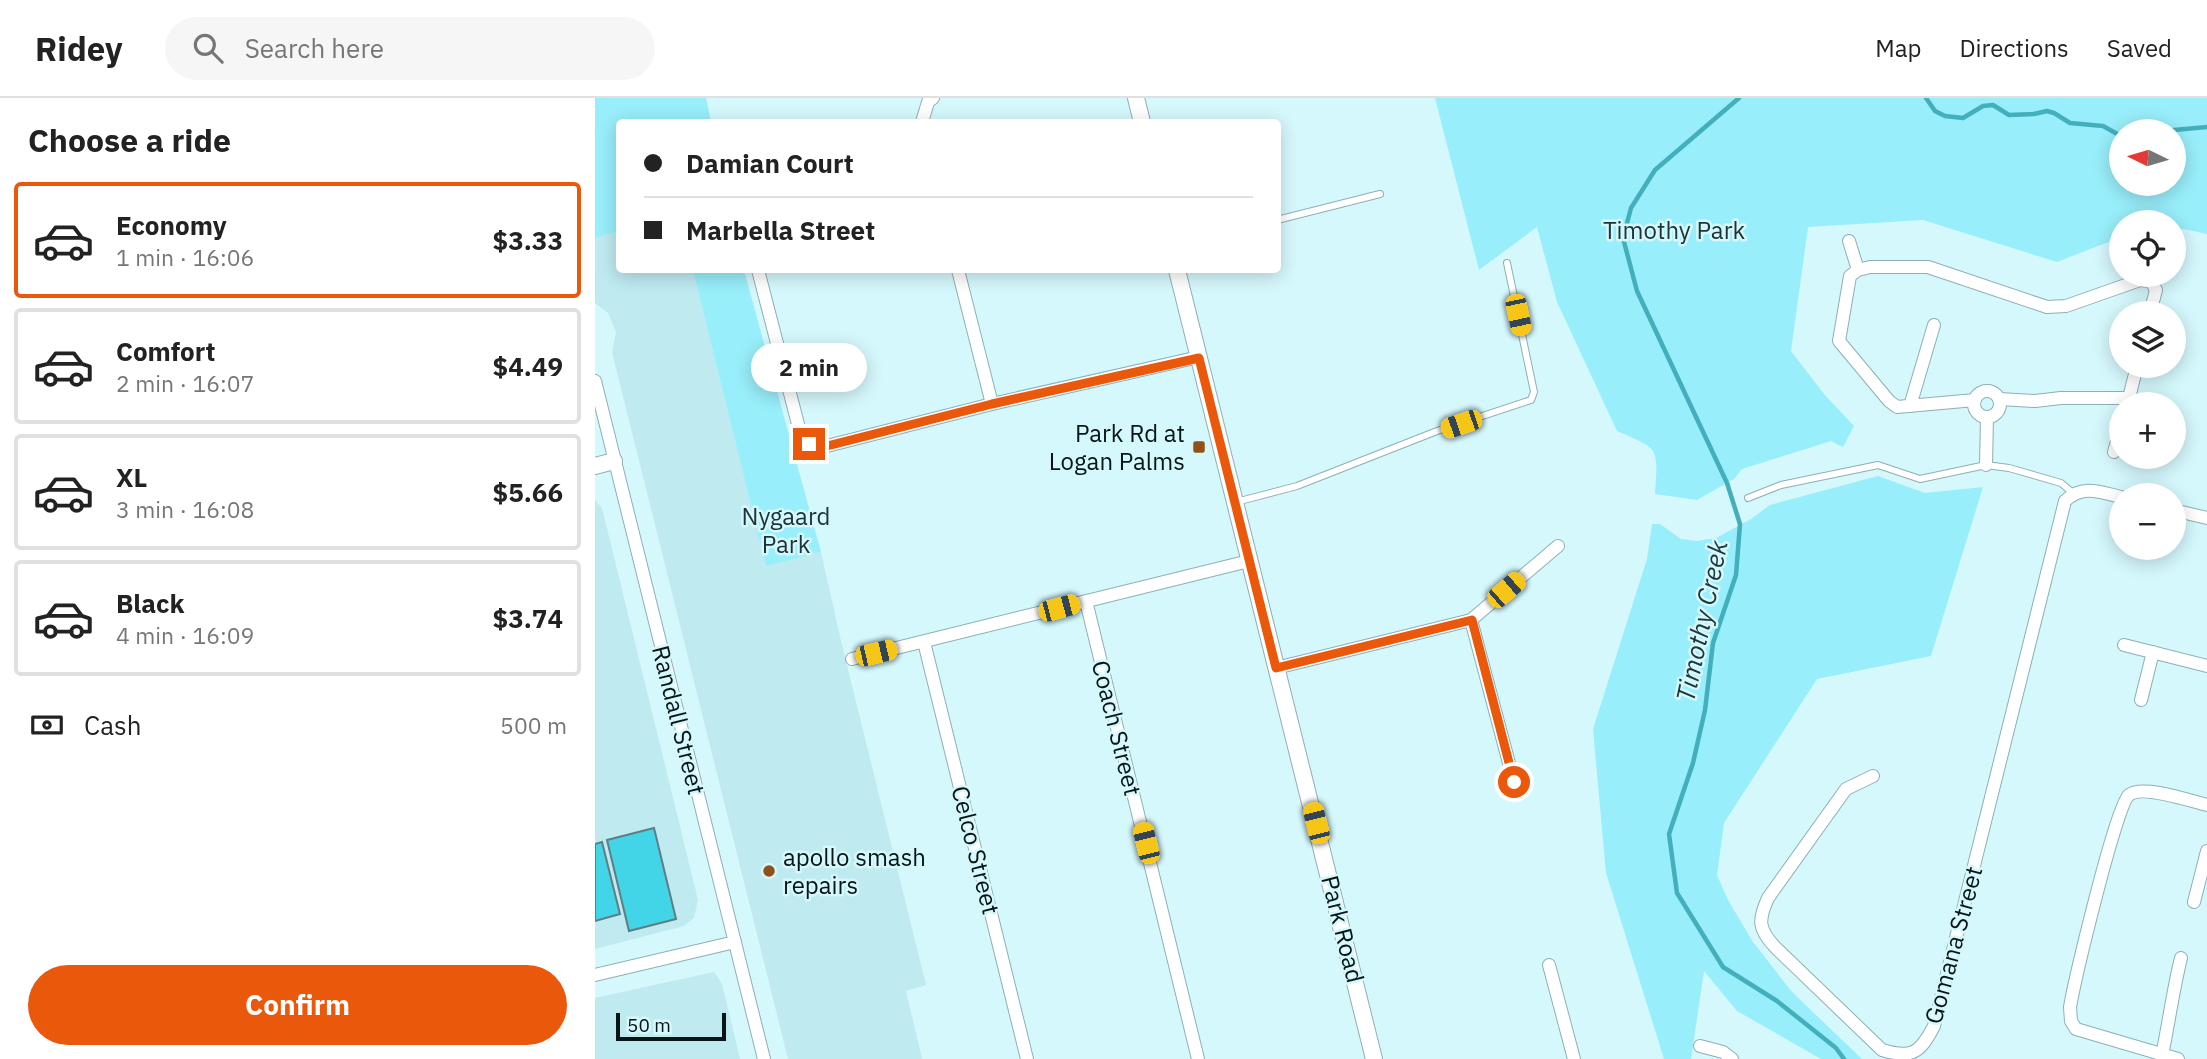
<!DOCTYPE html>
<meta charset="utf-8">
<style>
body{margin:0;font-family:"IBM Plex Sans",sans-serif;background:#f6f6f6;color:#222;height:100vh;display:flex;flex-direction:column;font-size:26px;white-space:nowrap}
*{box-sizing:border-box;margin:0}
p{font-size:23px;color:#767676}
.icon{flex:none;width:38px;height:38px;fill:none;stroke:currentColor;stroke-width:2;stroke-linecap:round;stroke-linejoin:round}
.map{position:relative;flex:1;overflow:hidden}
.panel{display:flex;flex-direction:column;background:#fff;width:595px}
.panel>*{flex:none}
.top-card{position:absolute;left:21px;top:21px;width:665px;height:154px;border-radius:7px;box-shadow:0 4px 18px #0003;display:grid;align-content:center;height:154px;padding:0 28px;background:#fff}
.needle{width:46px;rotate:275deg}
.fabs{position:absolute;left:1514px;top:21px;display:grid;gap:14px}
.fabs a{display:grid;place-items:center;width:77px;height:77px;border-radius:50%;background:#fff;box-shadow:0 4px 18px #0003;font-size:35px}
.scale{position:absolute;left:21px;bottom:18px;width:110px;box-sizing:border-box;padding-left:7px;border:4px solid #081516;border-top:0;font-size:19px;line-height:24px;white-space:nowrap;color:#081516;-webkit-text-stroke:5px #d5f8fd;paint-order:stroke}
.end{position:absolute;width:32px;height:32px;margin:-16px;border:9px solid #ea580c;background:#fff;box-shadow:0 0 0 4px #fff}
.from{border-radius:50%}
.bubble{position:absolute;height:49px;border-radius:24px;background:#fff;box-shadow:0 4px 18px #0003;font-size:23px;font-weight:700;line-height:49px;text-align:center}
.car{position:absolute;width:21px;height:42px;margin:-21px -10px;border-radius:9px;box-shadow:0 0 5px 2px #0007;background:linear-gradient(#f5c518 24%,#345 0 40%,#f5c518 0 76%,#345 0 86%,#f5c518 0)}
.top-card b{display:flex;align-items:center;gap:24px;height:66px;font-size:26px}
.top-card b+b{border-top:2px solid #e0e0e0}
.top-card i{width:18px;height:18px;background:#222}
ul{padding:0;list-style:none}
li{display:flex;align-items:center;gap:21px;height:116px;margin:0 14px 10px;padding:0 14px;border:4px solid #e0e0e0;border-radius:7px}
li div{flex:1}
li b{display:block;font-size:26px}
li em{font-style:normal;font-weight:700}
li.on{border-color:#ea580c}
li>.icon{width:63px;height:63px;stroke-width:1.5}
h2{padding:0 28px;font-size:32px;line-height:84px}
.pay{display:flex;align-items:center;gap:18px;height:77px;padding:0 28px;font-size:26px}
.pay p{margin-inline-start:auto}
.button{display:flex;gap:14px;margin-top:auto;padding:14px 28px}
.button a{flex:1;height:80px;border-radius:42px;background:#ea580c;color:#fff;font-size:28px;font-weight:700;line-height:80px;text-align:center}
header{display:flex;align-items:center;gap:42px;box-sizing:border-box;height:98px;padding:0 35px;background:#fff;border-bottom:2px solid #e0e0e0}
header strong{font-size:33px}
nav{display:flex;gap:38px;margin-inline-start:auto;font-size:24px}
.search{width:490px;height:63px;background:#f6f6f6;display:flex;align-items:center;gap:18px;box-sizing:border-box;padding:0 24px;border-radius:38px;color:#767676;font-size:26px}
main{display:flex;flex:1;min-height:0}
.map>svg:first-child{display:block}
</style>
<header>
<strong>Ridey</strong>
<div class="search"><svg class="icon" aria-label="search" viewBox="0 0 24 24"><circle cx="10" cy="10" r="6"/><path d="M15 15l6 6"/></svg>Search here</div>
<nav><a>Map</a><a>Directions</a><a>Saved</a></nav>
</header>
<main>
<section class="panel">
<h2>Choose a ride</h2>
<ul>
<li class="on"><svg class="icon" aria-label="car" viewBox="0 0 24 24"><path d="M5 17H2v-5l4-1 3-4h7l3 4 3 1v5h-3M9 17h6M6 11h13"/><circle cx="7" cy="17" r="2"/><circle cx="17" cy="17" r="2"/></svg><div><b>Economy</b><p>1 min · 16:06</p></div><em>$3.33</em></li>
<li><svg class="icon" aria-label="car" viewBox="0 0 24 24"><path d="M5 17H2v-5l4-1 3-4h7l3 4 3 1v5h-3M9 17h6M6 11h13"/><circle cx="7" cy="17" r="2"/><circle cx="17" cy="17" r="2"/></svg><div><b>Comfort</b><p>2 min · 16:07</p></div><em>$4.49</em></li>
<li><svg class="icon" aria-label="car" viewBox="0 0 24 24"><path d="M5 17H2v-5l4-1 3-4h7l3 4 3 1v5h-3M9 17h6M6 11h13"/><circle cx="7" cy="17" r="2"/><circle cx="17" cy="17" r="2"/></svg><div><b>XL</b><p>3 min · 16:08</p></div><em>$5.66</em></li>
<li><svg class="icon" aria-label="car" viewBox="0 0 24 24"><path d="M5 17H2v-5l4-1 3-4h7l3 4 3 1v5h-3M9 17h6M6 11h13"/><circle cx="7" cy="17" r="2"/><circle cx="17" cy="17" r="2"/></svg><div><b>Black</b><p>4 min · 16:09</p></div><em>$3.74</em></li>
</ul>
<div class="pay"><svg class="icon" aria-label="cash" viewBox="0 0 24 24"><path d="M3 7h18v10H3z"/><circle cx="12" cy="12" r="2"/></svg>Cash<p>500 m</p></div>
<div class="button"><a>Confirm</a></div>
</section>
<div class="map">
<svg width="1612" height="961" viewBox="0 0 1612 961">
<rect width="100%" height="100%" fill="#d5f8fd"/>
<g fill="#beeaf0">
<polygon points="24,133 24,172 98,172 171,467 226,454 246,543 331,887 311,893 327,961 193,961 17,254 21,234 13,215 0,205 0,140"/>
<polygon points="0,402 7,410 103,802 99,820 89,828 0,851"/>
<polygon points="119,874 127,886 145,961 0,961 0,900"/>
</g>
<g fill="#98eefa" fill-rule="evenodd">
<polygon points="0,0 111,0 116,24 24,24 24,133 0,140"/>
<path d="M 840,0 L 1612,0 L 1612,136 L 1579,129 L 1578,124 L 1526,124 L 1526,139 L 1462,164 L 1328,122 L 1213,129 L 1196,253 L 1229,296 L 1259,328 L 1248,349 L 1236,343 L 1147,371 L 1139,381 L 1102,402 L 1060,396 C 1063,348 1065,352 1022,333 L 962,204 L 942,129 L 884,172 ZM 1526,33 L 1578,33 L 1578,86 L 1526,86 Z"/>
<polygon points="98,172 149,172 226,454 171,468"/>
<polygon points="1283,378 1330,395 1388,389 1336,558 1222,581 1129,725 1122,777 1133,802 1158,844 1197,894 1267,961 1226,961 1142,913 1109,873 1096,961 1069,961 1011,775 998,631 1052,461 1057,426 1065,426 1086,441 1102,443 1121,440 1156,421 1175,407"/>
</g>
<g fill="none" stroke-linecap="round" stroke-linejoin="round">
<g stroke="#44afbc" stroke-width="4.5">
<polyline points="1144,0 1060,72 1036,110 1028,140 1042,193 1132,385 1145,426 1141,477 1118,545 1110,612 1098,665 1074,736 1082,795 1128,869 1182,903 1241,950 1249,961"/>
<polyline points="1331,0 1340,13 1350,18 1368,20 1388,8 1398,7 1414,17 1439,16 1452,13 1459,15 1475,25 1508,28 1526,38"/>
<polyline points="1568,33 1612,29"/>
</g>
</g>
<g fill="#42d5e7" stroke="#5e7e83" stroke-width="2">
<polygon points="59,730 81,821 34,833 12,742"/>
<polygon points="7,744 25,816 0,823 0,746"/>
</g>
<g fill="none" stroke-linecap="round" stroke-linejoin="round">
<g stroke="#8eafb4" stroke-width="8">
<g id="service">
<polyline points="682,122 785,96"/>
<polyline points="1153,400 1186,387 1283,367 1325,381 1391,367 1414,370 1466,385 1478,395"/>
<polyline points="641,404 702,388 842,333 936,302 939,294 912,165"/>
</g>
</g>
<g stroke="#8eafb4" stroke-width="14">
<g id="minor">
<polyline points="327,24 333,4 338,0"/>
<polyline points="1254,143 1263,172"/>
<polyline points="163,172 204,330 213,346 232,348 397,306 604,259"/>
<polyline points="363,172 397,306"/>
<polyline points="0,283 169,961"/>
<circle cx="1392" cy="306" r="13"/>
<polyline points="1404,301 1440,303 1466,300 1534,300 1542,268"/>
<polyline points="1380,302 1302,309 1294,303 1244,243 1255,178 1263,172 1275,169 1333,169 1452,209 1471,208 1545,182 1556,183 1561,192 1555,215"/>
<polyline points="1315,308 1339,227"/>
<polyline points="1519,354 1526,330"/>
<polyline points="1391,367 1392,319"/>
<polyline points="1578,412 1612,420"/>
<polyline points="491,503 603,961"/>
<polyline points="876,522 919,684"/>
<polyline points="329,544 432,961"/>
<polyline points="1529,547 1612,568"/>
<polyline points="257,561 654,463"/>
<polyline points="681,570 876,522 963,448"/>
<polyline points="1546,602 1558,554"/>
<path d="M 1278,678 L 1251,691 L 1173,800 C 1163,822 1163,831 1180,849 L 1287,952 C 1317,961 1325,955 1339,928 L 1470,403 C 1487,386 1505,394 1526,399"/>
<polyline points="1599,804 1612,753"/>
<polyline points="954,867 979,961"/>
<polyline points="0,877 140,844"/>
<polyline points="1105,948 1128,954 1137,961"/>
<path d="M 1567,957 C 1574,924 1578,892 1586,860"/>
<path d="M 1583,961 L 1481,931 L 1476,923 L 1475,909 C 1480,881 1521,707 1534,697 C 1547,686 1595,703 1612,707"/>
</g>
</g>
<g stroke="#8eafb4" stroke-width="18">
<g id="tertiary">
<polyline points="541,0 547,24"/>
<polyline points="582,172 779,961"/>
<polyline points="0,368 19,363"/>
</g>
</g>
<use href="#service" stroke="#fff" stroke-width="6"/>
<use href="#minor" stroke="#fff" stroke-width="12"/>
<use href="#tertiary" stroke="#fff" stroke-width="16"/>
</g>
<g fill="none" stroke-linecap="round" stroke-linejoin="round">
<polyline stroke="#ea580c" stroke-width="9" points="214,346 232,348 397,306 604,260 681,570 877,522 919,684"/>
</g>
<g fill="#905119" stroke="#d5f8fd" stroke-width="2.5">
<rect x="597" y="342" width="14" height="14" rx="3.5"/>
<circle cx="174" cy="773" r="7"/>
</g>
<g text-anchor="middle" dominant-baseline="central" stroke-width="5" stroke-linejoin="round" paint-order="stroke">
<g font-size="24" fill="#1c3437" stroke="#d5f8fd">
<text x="1079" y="132">Timothy Park</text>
<text x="191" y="418">Nygaard<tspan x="191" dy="28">Park</tspan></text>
</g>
<g font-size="24" fill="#081516" stroke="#d5f8fd" text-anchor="end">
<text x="590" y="335">Park Rd at<tspan x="590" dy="28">Logan Palms</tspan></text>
<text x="188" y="759" text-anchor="start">apollo smash<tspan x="188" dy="28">repairs</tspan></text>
</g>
<g font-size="24" fill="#081516" stroke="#d5f8fd">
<text transform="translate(84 622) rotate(76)">Randall Street</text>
<text transform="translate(522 630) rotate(76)">Coach Street</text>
<text transform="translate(381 752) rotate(76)">Celco Street</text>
<text transform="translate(748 831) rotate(76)">Park Road</text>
<text transform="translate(1358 847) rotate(-75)">Gomana Street</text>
</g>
<g font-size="26" font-style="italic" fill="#1e363a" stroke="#d5f8fd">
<text transform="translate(1106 523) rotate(-78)">Timothy Creek</text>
</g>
</g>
</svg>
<div class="fabs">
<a><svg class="needle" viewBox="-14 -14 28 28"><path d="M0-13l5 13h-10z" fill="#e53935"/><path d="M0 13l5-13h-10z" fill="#767676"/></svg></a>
<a><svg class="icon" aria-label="locate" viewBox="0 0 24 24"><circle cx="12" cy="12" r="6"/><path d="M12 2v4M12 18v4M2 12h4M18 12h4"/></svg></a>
<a><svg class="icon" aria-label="layers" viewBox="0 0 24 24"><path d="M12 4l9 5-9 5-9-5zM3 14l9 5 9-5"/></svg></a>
<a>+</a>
<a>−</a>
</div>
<div class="scale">50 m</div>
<i class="end from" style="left:919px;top:684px"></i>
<i class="end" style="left:214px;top:346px"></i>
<div class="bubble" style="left:156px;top:245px;width:116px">2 min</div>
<i class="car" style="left:923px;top:217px;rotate:168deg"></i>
<i class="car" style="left:866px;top:326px;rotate:251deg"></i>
<i class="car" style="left:911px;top:492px;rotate:49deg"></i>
<i class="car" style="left:464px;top:510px;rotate:75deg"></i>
<i class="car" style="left:281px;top:555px;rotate:77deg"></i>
<i class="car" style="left:721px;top:725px;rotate:346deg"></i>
<i class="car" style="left:551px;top:745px;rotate:346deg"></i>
<div class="top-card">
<b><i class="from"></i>Damian Court</b>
<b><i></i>Marbella Street</b>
</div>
</div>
</main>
